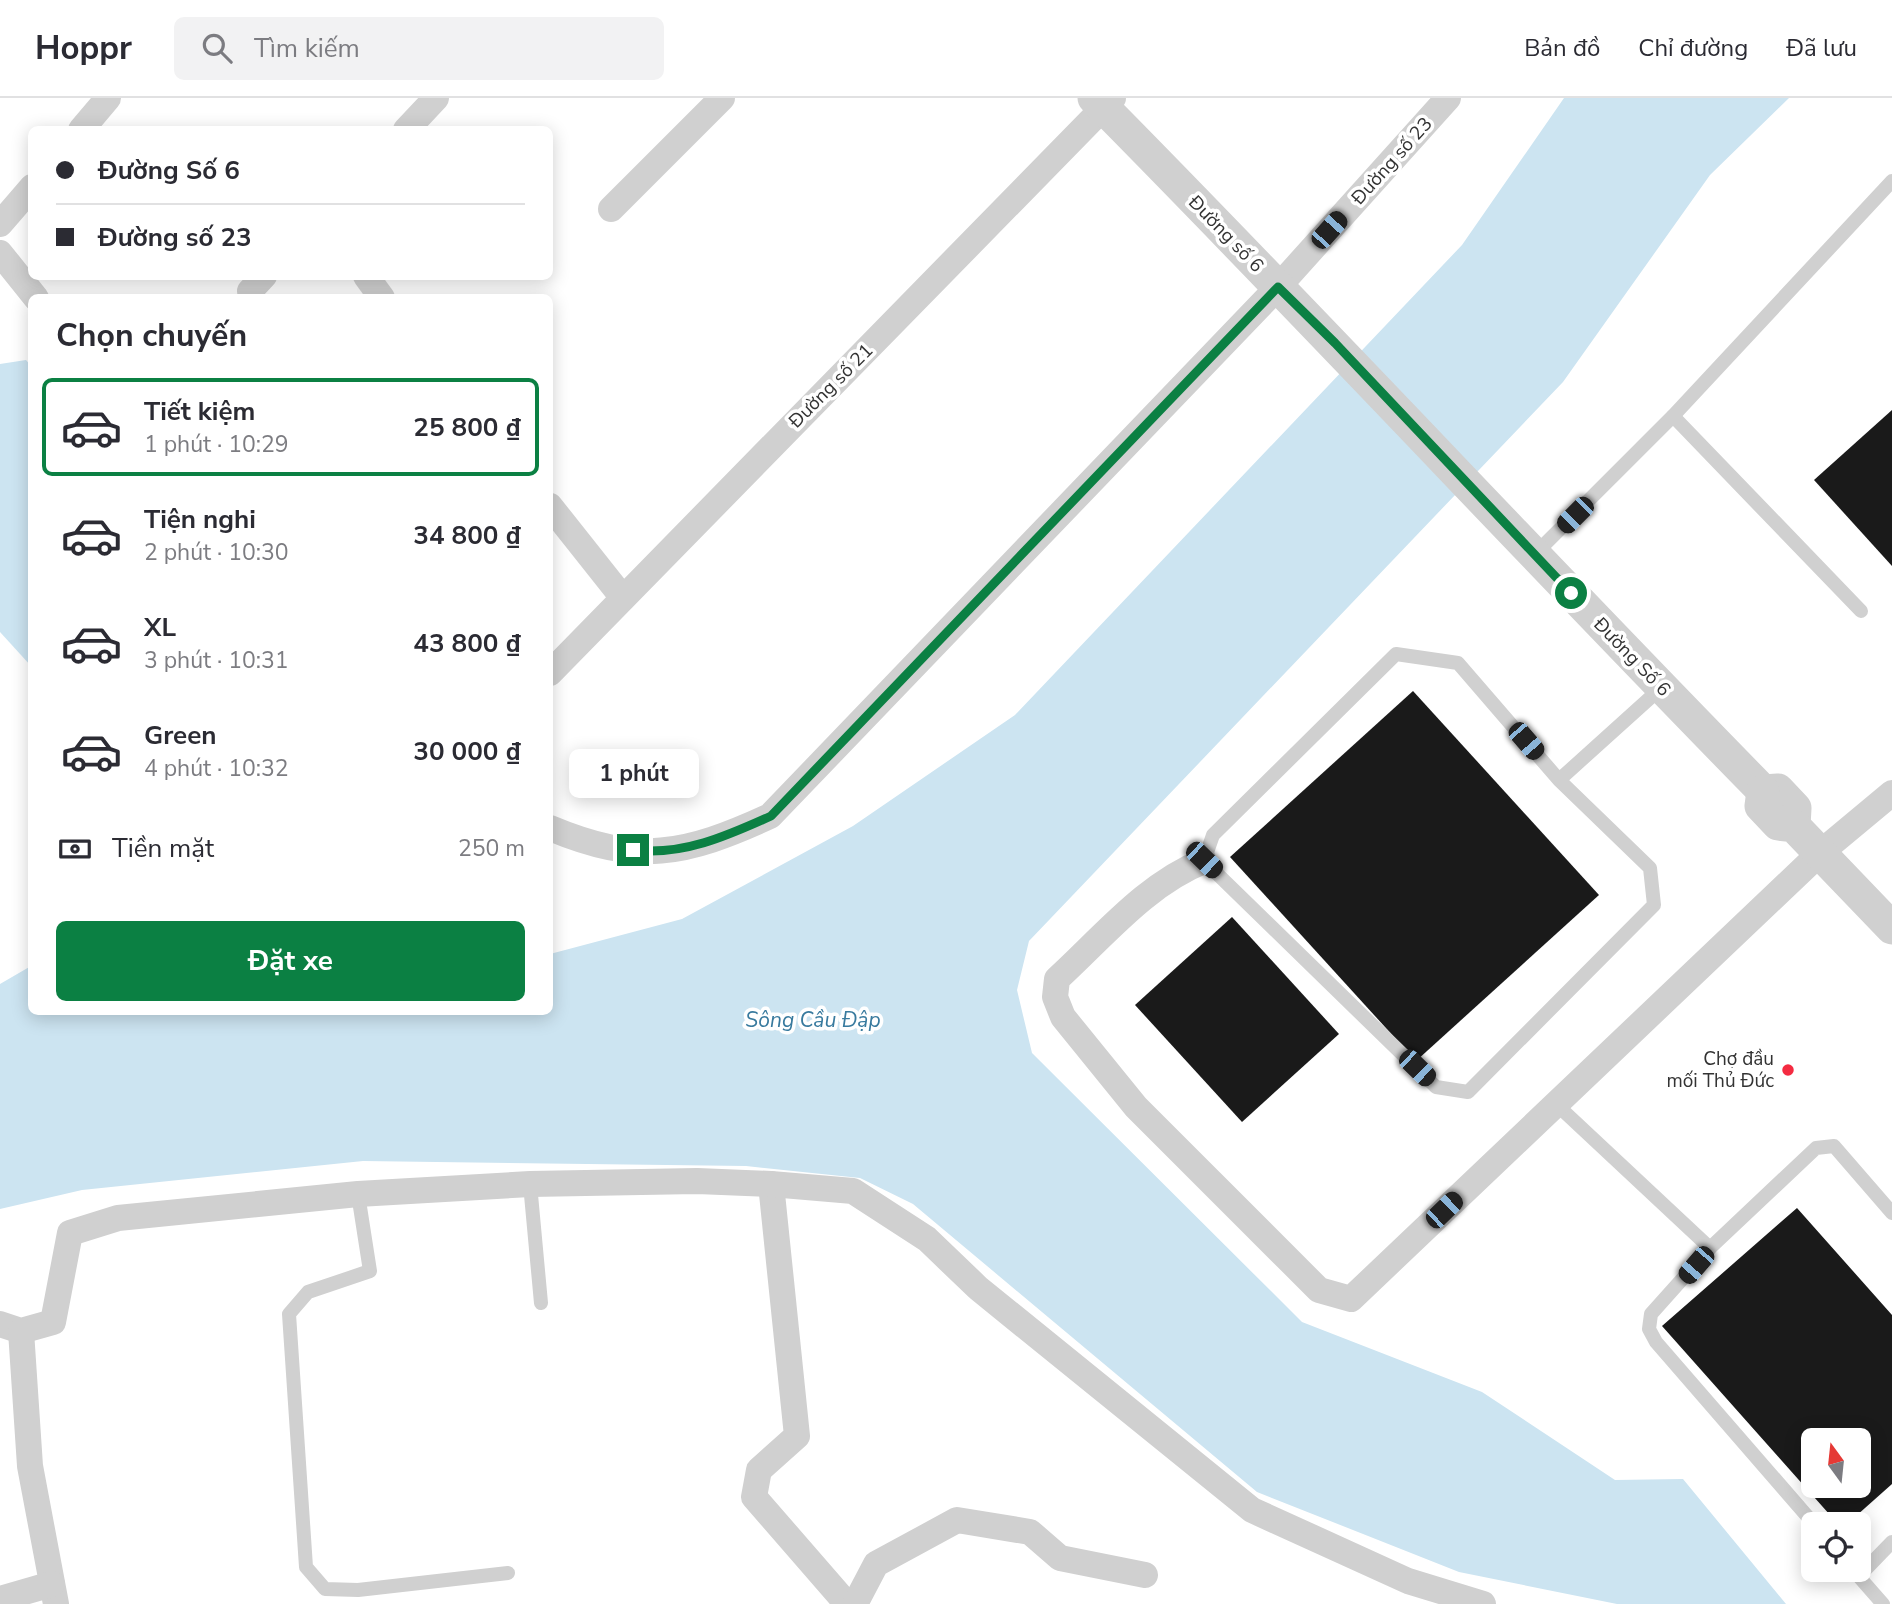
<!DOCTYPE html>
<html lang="vi">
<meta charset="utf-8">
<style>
body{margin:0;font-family:"Nunito Sans",sans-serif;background:#f2f2f3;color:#2b2b33;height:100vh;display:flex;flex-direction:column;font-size:26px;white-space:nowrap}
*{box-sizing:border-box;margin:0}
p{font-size:23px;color:#7c7c81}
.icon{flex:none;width:38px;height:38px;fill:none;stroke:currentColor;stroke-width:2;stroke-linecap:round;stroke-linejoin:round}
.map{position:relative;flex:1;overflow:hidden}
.side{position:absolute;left:28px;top:196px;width:525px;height:721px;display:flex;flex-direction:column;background:#fff;border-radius:10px;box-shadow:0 4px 18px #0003}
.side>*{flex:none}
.hud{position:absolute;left:28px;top:28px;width:525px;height:154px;border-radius:10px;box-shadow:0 4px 18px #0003;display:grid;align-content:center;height:154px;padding:0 28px;background:#fff}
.needle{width:46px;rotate:345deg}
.controls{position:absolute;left:1801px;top:1330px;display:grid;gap:14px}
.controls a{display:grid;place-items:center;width:70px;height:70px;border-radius:10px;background:#fff;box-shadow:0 4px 18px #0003;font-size:35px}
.end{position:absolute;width:32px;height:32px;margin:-16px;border:9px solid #0b8043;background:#fff;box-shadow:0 0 0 4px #fff}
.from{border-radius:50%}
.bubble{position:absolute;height:49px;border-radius:10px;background:#fff;box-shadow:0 4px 18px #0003;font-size:23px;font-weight:700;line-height:49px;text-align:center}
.car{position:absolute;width:21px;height:42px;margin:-21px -10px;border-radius:9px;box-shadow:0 0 5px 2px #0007;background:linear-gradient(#222 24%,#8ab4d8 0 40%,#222 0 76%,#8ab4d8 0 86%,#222 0)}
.hud b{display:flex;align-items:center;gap:24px;height:66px;font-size:26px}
.hud b+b{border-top:2px solid #e1e1e2}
.hud i{width:18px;height:18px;background:#2b2b33}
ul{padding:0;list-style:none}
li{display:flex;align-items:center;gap:21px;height:98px;margin:0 14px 10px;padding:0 14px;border:4px solid transparent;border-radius:10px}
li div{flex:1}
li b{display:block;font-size:26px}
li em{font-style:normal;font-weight:700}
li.active{border-color:#0b8043}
li>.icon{width:63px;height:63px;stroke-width:1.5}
h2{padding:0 28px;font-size:32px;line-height:84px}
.pay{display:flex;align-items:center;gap:18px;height:77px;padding:0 28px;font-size:26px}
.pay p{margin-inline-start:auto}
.cta{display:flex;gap:14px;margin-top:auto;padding:14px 28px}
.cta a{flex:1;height:80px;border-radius:10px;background:#0b8043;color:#fff;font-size:28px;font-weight:700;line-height:80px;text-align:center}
header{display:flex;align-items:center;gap:42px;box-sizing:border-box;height:98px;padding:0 35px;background:#fff;border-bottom:2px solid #e1e1e2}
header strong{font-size:33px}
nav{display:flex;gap:38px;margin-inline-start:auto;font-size:24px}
.search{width:490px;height:63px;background:#f2f2f3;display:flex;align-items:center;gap:18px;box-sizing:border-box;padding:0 24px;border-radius:10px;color:#7c7c81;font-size:26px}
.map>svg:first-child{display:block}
</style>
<header>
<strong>Hoppr</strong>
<div class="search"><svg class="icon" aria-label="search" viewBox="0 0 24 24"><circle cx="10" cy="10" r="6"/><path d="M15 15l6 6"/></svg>Tìm kiếm</div>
<nav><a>Bản đồ</a><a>Chỉ đường</a><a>Đã lưu</a></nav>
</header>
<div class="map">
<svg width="1892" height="1506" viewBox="0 0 1892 1506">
<rect width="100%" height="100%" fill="#fff"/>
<g fill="#cce4f1">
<polygon points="1564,0 1789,0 1710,77 1563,284 1029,843 1017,892 1032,955 1302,1224 1482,1294 1615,1382 1683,1381 1786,1506 1617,1506 1459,1474 1257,1394 913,1106 860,1080 746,1068 363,1063 82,1092 0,1111 0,886 31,868 32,914 550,914 550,856 682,821 853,728 1015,617 1462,147"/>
<polygon points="26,262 32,269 31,568 0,534 0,266"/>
</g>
<g fill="#1a1a1a" fill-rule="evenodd">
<polygon points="1892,312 1892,468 1814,382"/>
<polygon points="1413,593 1599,797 1416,963 1230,759"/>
<polygon points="1232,819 1339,936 1242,1024 1135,907"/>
<path d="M 1797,1110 L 1892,1217 L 1892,1386 L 1847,1426 L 1838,1426 L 1662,1228 ZM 1813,1342 L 1858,1342 L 1858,1388 L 1813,1388 Z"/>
</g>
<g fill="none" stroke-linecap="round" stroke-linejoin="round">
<g stroke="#d0d0d0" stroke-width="14">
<polyline points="1673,318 1861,513"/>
<polyline points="1535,456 1673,318 1892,83"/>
<polyline points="1559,682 1458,565 1396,556 1213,737 1204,763 1436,989 1468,994 1654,807 1650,770 1559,682 1661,590"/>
<polyline points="1556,1006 1710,1150"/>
<polyline points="530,1086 541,1205"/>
<polyline points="358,1096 370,1173 308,1194 289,1216 306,1469 325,1491 358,1492 508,1475"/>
<polyline points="1814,1426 1656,1244 1649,1231 1651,1216 1710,1150 1816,1050 1834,1048 1892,1115"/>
<polyline points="1854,1473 1883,1506"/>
<polyline points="1859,1478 1892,1444"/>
</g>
<g stroke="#d0d0d0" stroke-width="26">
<polyline points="81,32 108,0"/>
<polyline points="406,32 436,0"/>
<polyline points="611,111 722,0"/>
<polyline points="0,126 32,89"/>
<polyline points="0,155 36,200"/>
<polyline points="366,178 382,200"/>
<polyline points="250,193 264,178"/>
<polyline points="550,408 623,500"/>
<polyline points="550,575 1113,0"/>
<path d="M 550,730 C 638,767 685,757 770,718 L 1278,189 L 1448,0"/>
<path d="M 1204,763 C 1146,786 1103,839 1057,881 L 1055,899 L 1063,919 L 1136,1009 L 1319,1192 L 1351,1201 L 1820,755 L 1892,695"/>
<polyline points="771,1086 797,1338 759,1372 754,1399 847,1506"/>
<polyline points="0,1226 21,1233 53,1224 70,1135 118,1120 358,1096 530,1086 697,1083 771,1086 853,1093 927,1141 978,1190 1252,1412 1408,1483 1483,1506"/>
<polyline points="21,1233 30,1368 56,1506"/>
<polyline points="0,1501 52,1486"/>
<polyline points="855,1506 876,1466 957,1422 1030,1434 1060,1460 1145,1477"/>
</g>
<g stroke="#d0d0d0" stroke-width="33">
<path d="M 1094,0 C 1320,228 1538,464 1763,693 L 1778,692 L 1795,710 L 1794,728"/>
<polyline points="1763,693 1761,708 1778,726 1794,728 1892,830"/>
</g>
</g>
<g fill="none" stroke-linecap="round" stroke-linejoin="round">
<path stroke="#0b8043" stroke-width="9" d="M 633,752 C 682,758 727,738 771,718 L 1278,189 L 1335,245 L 1571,495"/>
</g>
<circle fill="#f42b41" stroke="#fff" stroke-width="2.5" cx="1788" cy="972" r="7"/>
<g text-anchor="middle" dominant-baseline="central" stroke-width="7" stroke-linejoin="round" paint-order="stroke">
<g font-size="19" fill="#333" stroke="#fff">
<text transform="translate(1392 63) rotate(-48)">Đường số 23</text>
<text transform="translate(1226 136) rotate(46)">Đường số 6</text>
<text transform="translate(831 288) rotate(-45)">Đường số 21</text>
<text transform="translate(1632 559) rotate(46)">Đường Số 6</text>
</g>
<g font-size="19" fill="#333" stroke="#fff" text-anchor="end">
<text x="1774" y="961">Chợ đầu<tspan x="1774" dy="22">mối Thủ Đức</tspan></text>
</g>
<g font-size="21" font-style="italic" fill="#387a9e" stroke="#fff">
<text x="813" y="922">Sông Cầu Đập</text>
</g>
</g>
</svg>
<div class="controls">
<a><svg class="needle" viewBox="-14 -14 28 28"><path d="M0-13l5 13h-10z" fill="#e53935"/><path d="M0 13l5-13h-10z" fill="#7c7c81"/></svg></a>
<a><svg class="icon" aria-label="locate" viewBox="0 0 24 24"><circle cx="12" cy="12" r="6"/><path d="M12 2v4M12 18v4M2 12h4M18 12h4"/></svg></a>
</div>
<i class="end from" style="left:1571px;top:495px"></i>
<i class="end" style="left:633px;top:752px"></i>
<div class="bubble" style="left:569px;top:651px;width:130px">1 phút</div>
<i class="car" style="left:1329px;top:132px;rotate:42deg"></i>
<i class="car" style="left:1575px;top:417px;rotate:225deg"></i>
<i class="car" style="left:1526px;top:643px;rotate:139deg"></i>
<i class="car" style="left:1204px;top:762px;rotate:134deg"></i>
<i class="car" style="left:1417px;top:970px;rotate:134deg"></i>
<i class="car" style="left:1444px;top:1112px;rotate:46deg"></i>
<i class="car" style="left:1696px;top:1167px;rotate:221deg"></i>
<div class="hud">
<b><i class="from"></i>Đường Số 6</b>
<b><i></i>Đường số 23</b>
</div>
<section class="side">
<h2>Chọn chuyến</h2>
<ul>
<li class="active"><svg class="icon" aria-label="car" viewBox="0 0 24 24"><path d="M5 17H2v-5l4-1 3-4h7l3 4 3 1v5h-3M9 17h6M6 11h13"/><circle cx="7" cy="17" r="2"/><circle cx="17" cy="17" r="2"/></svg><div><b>Tiết kiệm</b><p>1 phút · 10:29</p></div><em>25 800 ₫</em></li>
<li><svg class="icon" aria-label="car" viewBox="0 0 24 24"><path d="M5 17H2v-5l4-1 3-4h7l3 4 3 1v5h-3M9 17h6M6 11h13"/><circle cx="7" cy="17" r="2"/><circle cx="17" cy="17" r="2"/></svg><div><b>Tiện nghi</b><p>2 phút · 10:30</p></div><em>34 800 ₫</em></li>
<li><svg class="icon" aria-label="car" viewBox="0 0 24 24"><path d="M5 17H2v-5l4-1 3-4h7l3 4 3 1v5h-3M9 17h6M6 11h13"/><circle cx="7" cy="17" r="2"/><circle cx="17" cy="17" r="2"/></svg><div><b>XL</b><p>3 phút · 10:31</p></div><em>43 800 ₫</em></li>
<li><svg class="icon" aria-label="car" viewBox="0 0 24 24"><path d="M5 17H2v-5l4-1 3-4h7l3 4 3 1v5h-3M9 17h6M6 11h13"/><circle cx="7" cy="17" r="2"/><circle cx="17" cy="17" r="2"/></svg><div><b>Green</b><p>4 phút · 10:32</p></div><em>30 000 ₫</em></li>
</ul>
<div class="pay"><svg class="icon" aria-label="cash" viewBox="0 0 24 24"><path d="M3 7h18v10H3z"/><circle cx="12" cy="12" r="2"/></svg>Tiền mặt<p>250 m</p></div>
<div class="cta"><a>Đặt xe</a></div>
</section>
</div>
